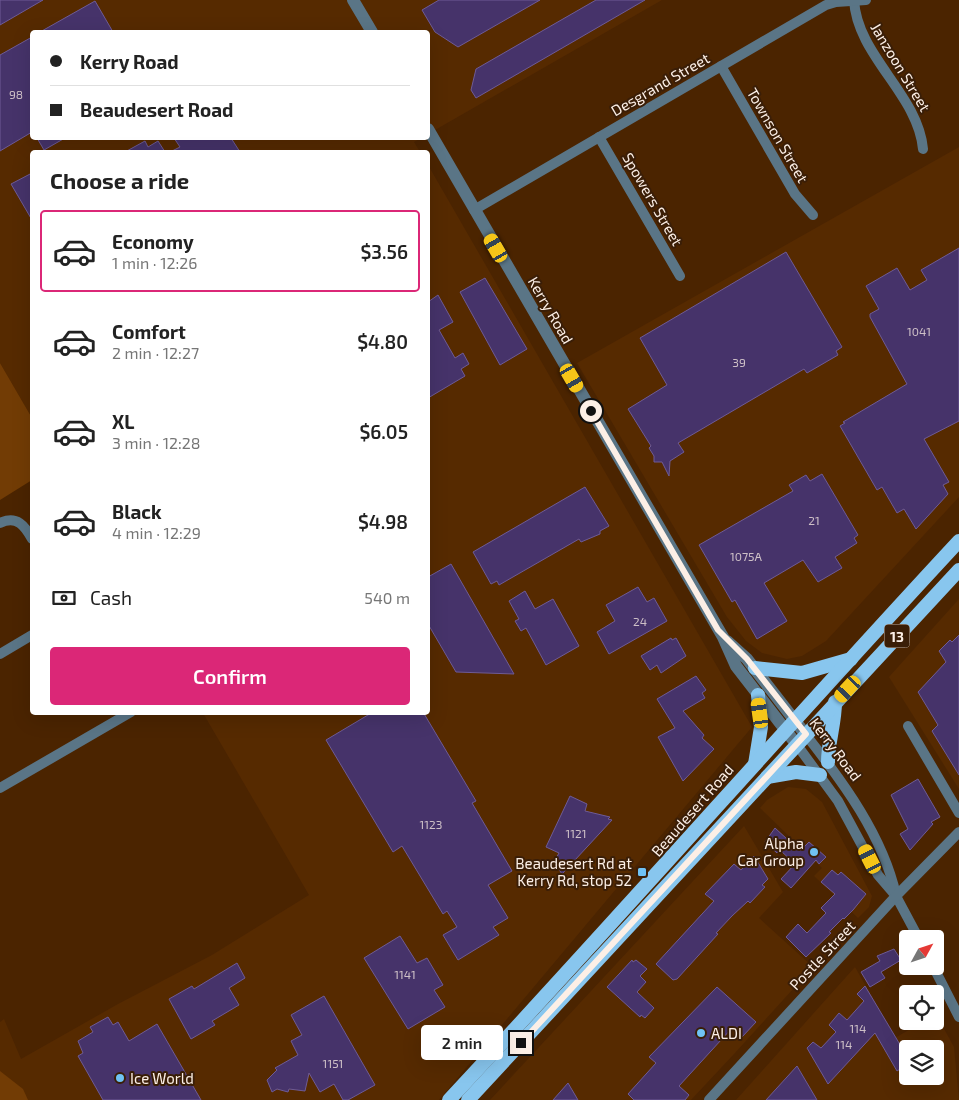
<!DOCTYPE html>
<meta charset="utf-8">
<style>
body{margin:0;font-family:"Exo 2",sans-serif;background:#f6f6f6;color:#222;height:100vh;display:flex;flex-direction:column;font-size:19px;white-space:nowrap}
*{box-sizing:border-box;margin:0}
p{font-size:16px;color:#767676}
.icon{flex:none;width:28px;height:28px;fill:none;stroke:currentColor;stroke-width:2;stroke-linecap:round;stroke-linejoin:round}
.map{position:relative;flex:1;overflow:hidden}
.details{position:absolute;left:30px;top:150px;width:400px;height:565px;display:flex;flex-direction:column;background:#fff;border-radius:5px;box-shadow:0 5px 20px #0002}
.details>*{flex:none}
.banner{position:absolute;left:30px;top:30px;width:400px;height:110px;border-radius:5px;box-shadow:0 5px 20px #0002;display:grid;align-content:center;height:110px;padding:0 20px;background:#fff}
.needle{width:32px;rotate:50deg}
.fabs{position:absolute;left:899px;top:930px;display:grid;gap:10px}
.fabs a{display:grid;place-items:center;width:45px;height:45px;border-radius:5px;background:#fff;box-shadow:0 5px 20px #0002;font-size:25px}
.end{position:absolute;width:22px;height:22px;margin:-11px;border:6px solid #fcefe6;background:#111;box-shadow:0 0 0 2px #111}
.from{border-radius:50%}
.bubble{position:absolute;height:35px;border-radius:5px;background:#fff;box-shadow:0 5px 20px #0002;font-size:16px;font-weight:600;line-height:35px;text-align:center}
.car{position:absolute;width:15px;height:30px;margin:-15px -8px;border-radius:6px;box-shadow:0 0 4px 1px #0007;background:linear-gradient(#f5c518 24%,#345 0 40%,#f5c518 0 76%,#345 0 86%,#f5c518 0)}
.banner b{display:flex;align-items:center;gap:18px;height:48px;font-size:19px}
.banner b+b{border-top:1px solid #e0e0e0}
.banner i{width:12px;height:12px;background:#222}
ul{padding:0;list-style:none}
li{display:flex;align-items:center;gap:15px;height:82px;margin:0 10px 8px;padding:0 10px;border:2px solid transparent;border-radius:5px}
li div{flex:1}
li b{display:block;font-size:19px}
li em{font-style:normal;font-weight:600}
li.current{border-color:#db2777}
li>.icon{width:45px;height:45px;stroke-width:1.5}
h2{padding:0 20px;font-size:22px;line-height:60px}
.pay{display:flex;align-items:center;gap:12px;height:55px;padding:0 20px;font-size:19px}
.pay p{margin-inline-start:auto}
.action{display:flex;gap:10px;margin-top:auto;padding:10px 20px}
.action a{flex:1;height:58px;border-radius:5px;background:#db2777;color:#fff;font-size:20px;font-weight:600;line-height:58px;text-align:center}
.map>svg:first-child{display:block}
</style>
<div class="map">
<svg width="959" height="1100" viewBox="0 0 959 1100">
<rect width="100%" height="100%" fill="#4b2400"/>
<g fill="#562a00" fill-rule="evenodd">
<polygon points="0,0 662,0 428,134 428,32 32,32 32,138 421,138 414,142 420,152 32,152 32,418 0,363"/>
<polygon points="959,147 959,497 826,641 802,656 787,659 762,653 746,641 727,617 577,363"/>
<polygon points="428,165 752,727 439,1100 0,1100 0,1022 4,1019 21,1059 118,1004 212,955 309,895 203,713 428,712"/>
<polygon points="959,599 959,789 889,677"/>
<polygon points="788,787 806,789 822,802 872,896 869,907 858,918 814,876 822,868 760,808 767,800"/>
<polygon points="744,826 783,892 759,918 813,967 734,1054 691,1100 490,1100"/>
<path d="M 855,967 L 895,1038 L 924,1021 L 935,1021 L 936,1014 L 954,1047 L 959,1100 L 736,1100 ZM 908,1049 L 935,1049 L 935,1076 L 908,1076 Z"/>
</g>
<g fill="#723c05">
<polygon points="0,363 32,418 32,480 0,500"/>
<polygon points="0,1071 23,1089 28,1100 0,1100"/>
</g>
<g fill="#46336a" stroke="#6e5b96">
<polygon points="0,0 43,0 0,25"/>
<polygon points="439,0 540,0 458,47 435,32 422,10"/>
<polygon points="596,0 645,0 476,98 471,90 476,69"/>
<polygon points="95,1 113,32 40,32"/>
<polygon points="32,37 32,132 0,151 0,55"/>
<polygon points="37,138 65,138 44,150"/>
<polygon points="174,138 231,138 240,152 170,152 180,147"/>
<polygon points="145,141 148,147 158,141 165,152 125,152"/>
<polygon points="32,173 32,220 11,184"/>
<polygon points="959,248 959,421 924,439 949,482 943,485 948,494 916,529 904,509 897,513 882,487 877,490 840,426 845,423 843,422 907,384 870,317 870,314 879,309 866,286 897,268 910,290 927,280 921,270"/>
<polygon points="786,252 842,347 836,351 838,355 807,373 804,369 678,443 684,452 670,461 669,476 662,462 654,462 654,456 649,448 651,446 628,409 667,385 640,338"/>
<polygon points="485,278 527,349 500,365 460,292"/>
<polygon points="438,295 453,322 439,330 455,358 463,353 469,364 461,369 465,376 428,398 428,302"/>
<polygon points="822,474 858,535 854,538 857,543 835,557 842,568 818,582 803,560 764,583 787,621 757,639 735,600 732,602 699,545 793,491 789,485 806,475 810,481"/>
<polygon points="585,487 609,526 600,531 600,534 581,542 579,539 499,585 497,581 491,584 473,552"/>
<polygon points="451,564 514,674 456,672 428,624 428,577"/>
<polygon points="638,587 647,602 654,598 667,621 609,654 597,632 615,621 606,605"/>
<polygon points="525,591 535,609 553,599 579,646 546,665 526,628 521,631 515,621 519,619 509,601"/>
<polygon points="959,635 959,775 932,731 938,725 918,692 946,662 939,651 950,640 952,642"/>
<polygon points="671,638 672,640 676,638 686,656 661,673 657,665 650,670 641,656"/>
<polygon points="696,676 706,690 702,693 705,698 683,711 704,735 702,738 714,749 683,781 658,737 675,728 657,699"/>
<polygon points="373,712 423,712 476,801 472,803 512,871 488,885 508,918 493,927 499,935 458,960 443,935 457,927 447,911 443,914 402,846 393,852 326,740"/>
<polygon points="918,779 940,817 931,822 933,824 910,850 900,834 908,829 891,795"/>
<polygon points="570,796 587,804 585,811 610,817 608,819 612,820 562,874 554,862 559,853 546,847"/>
<polygon points="775,828 800,851 809,842 826,857 819,864 816,860 791,888 781,879 795,864 780,850 777,853 765,842"/>
<polygon points="754,856 768,879 762,885 765,887 750,903 748,901 732,916 716,933 718,934 677,979 673,980 656,964 714,901 705,894 734,864 741,870"/>
<polygon points="832,870 838,875 841,872 866,894 853,910 844,919 843,918 829,932 831,933 806,957 786,937 798,924 807,933 826,913 821,908 835,894 821,882"/>
<polygon points="400,936 417,963 427,958 443,985 434,990 445,1007 408,1029 364,958"/>
<polygon points="894,949 901,960 881,972 885,978 870,987 861,972 880,961 877,956"/>
<polygon points="632,960 633,962 636,960 647,969 640,976 646,982 637,992 654,1008 645,1018 641,1015 640,1017 607,987"/>
<polygon points="237,963 245,978 229,988 239,1005 212,1021 215,1025 191,1039 169,999 192,986 194,989"/>
<polygon points="865,986 908,1058 908,1064 897,1071 875,1033 828,1084 807,1048 813,1042 821,1048 836,1032 829,1025 839,1013 847,1020 864,1001 857,994"/>
<polygon points="717,987 756,1022 742,1037 732,1028 679,1086 689,1095 685,1100 634,1100 628,1094 656,1063 649,1057"/>
<polygon points="324,996 375,1085 348,1100 343,1100 334,1084 320,1092 309,1073 305,1091 289,1089 288,1092 277,1089 272,1092 267,1080 277,1070 275,1068 298,1055 291,1041 302,1035 291,1015"/>
<polygon points="108,1017 113,1025 118,1022 129,1041 157,1024 201,1100 103,1100 78,1056 83,1053 78,1041 93,1032 90,1027"/>
<polygon points="797,1066 817,1100 766,1100"/>
<polygon points="568,1083 578,1100 553,1100"/>
</g>
<g fill="none" stroke-linecap="round" stroke-linejoin="round">
<g stroke="#5a7586" stroke-width="10">
<path d="M 854,0 C 857,56 918,94 923,149"/>
<polyline points="721,66 795,194 813,215"/>
<polyline points="599,137 680,276"/>
<polyline points="474,210 826,5 836,2 866,0"/>
<path d="M 0,523 C 17,515 25,526 32,539"/>
<polyline points="0,654 32,635"/>
<polyline points="908,726 959,813"/>
<path d="M 806,735 C 843,782 883,836 896,895"/>
<polyline points="797,745 838,801 878,875 896,896 919,939"/>
<polyline points="0,788 131,712"/>
<polyline points="933,966 959,1017"/>
<polyline points="709,1100 896,896 959,832"/>
</g>
<g stroke="#5a7586" stroke-width="12">
<polyline points="353,0 372,32"/>
<polyline points="428,129 723,637 736,666 797,745"/>
<polyline points="727,641 747,659 806,735"/>
</g>
<g stroke="#88c6ee" stroke-width="14">
<polyline points="755,668 802,673 851,659"/>
<path d="M 828,762 C 828,742 835,723 835,702"/>
<polyline points="755,764 761,727 758,695"/>
<polyline points="767,777 796,772 820,775"/>
<path d="M 449,1100 C 621,916 787,726 959,541"/>
<polyline points="468,1100 959,570"/>
</g>
</g>
<g fill="none" stroke-linecap="round" stroke-linejoin="round">
<polyline stroke="#fcefe6" stroke-width="6" points="521,1043 806,734 747,659 718,630 591,411"/>
</g>
<g fill="#70c2f4" stroke="#3a1e07" stroke-width="2">
<circle cx="814" cy="852" r="5"/>
<rect x="637" y="867" width="10" height="10" rx="2.5"/>
<circle cx="701" cy="1033" r="5"/>
<circle cx="120" cy="1078" r="5"/>
</g>
<g text-anchor="middle" dominant-baseline="central" stroke-width="4" stroke-linejoin="round" paint-order="stroke">
<g font-size="12" fill="#cec0c7">
<text x="16" y="94">98</text>
<text x="919" y="331">1041</text>
<text x="739" y="362">39</text>
<text x="814" y="520">21</text>
<text x="746" y="556">1075A</text>
<text x="640" y="621">24</text>
<text x="431" y="824">1123</text>
<text x="576" y="833">1121</text>
<text x="405" y="974">1141</text>
<text x="858" y="1028">114</text>
<text x="844" y="1044">114</text>
<text x="333" y="1063">1151</text>
</g>
<rect fill="#3a1e07" stroke="#c2b0a3" stroke-width="1" x="884.5" y="624.5" width="25" height="23" rx="4"/>
<g font-size="14" font-weight="bold" fill="#fcefe6">
<text x="897" y="636">13</text>
</g>
<g font-size="15" fill="#fcefe6" stroke="#3a1e07">
<text transform="translate(901 67) rotate(59)">Janzoon Street</text>
<text transform="translate(660 84) rotate(-30)">Desgrand Street</text>
<text transform="translate(778 135) rotate(60)">Townson Street</text>
<text transform="translate(653 199) rotate(60)">Spowers Street</text>
<text transform="translate(551 310) rotate(60)">Kerry Road</text>
<text transform="translate(836 749) rotate(53)">Kerry Road</text>
<text transform="translate(692 810) rotate(-49)">Beaudesert Road</text>
<text transform="translate(822 955) rotate(-47)">Postle Street</text>
</g>
<g font-size="15" fill="#fcefe6" stroke="#3a1e07" text-anchor="end">
<text x="804" y="843">Alpha<tspan x="804" dy="17">Car Group</tspan></text>
<text x="632" y="863">Beaudesert Rd at<tspan x="632" dy="17">Kerry Rd, stop 52</tspan></text>
<text x="711" y="1033" text-anchor="start">ALDI</text>
<text x="130" y="1078" text-anchor="start">Ice World</text>
</g>
</g>
</svg>
<div class="fabs">
<a><svg class="needle" viewBox="-14 -14 28 28"><path d="M0-13l5 13h-10z" fill="#e53935"/><path d="M0 13l5-13h-10z" fill="#767676"/></svg></a>
<a><svg class="icon" aria-label="locate" viewBox="0 0 24 24"><circle cx="12" cy="12" r="6"/><path d="M12 2v4M12 18v4M2 12h4M18 12h4"/></svg></a>
<a><svg class="icon" aria-label="layers" viewBox="0 0 24 24"><path d="M12 4l9 5-9 5-9-5zM3 14l9 5 9-5"/></svg></a>
</div>
<i class="end from" style="left:591px;top:411px"></i>
<i class="end" style="left:521px;top:1043px"></i>
<div class="bubble" style="left:421px;top:1025px;width:82px">2 min</div>
<i class="car" style="left:496px;top:248px;rotate:330deg"></i>
<i class="car" style="left:572px;top:378px;rotate:150deg"></i>
<i class="car" style="left:848px;top:689px;rotate:223deg"></i>
<i class="car" style="left:760px;top:713px;rotate:352deg"></i>
<i class="car" style="left:870px;top:859px;rotate:333deg"></i>
<div class="banner">
<b><i class="from"></i>Kerry Road</b>
<b><i></i>Beaudesert Road</b>
</div>
<section class="details">
<h2>Choose a ride</h2>
<ul>
<li class="current"><svg class="icon" aria-label="car" viewBox="0 0 24 24"><path d="M5 17H2v-5l4-1 3-4h7l3 4 3 1v5h-3M9 17h6M6 11h13"/><circle cx="7" cy="17" r="2"/><circle cx="17" cy="17" r="2"/></svg><div><b>Economy</b><p>1 min · 12:26</p></div><em>$3.56</em></li>
<li><svg class="icon" aria-label="car" viewBox="0 0 24 24"><path d="M5 17H2v-5l4-1 3-4h7l3 4 3 1v5h-3M9 17h6M6 11h13"/><circle cx="7" cy="17" r="2"/><circle cx="17" cy="17" r="2"/></svg><div><b>Comfort</b><p>2 min · 12:27</p></div><em>$4.80</em></li>
<li><svg class="icon" aria-label="car" viewBox="0 0 24 24"><path d="M5 17H2v-5l4-1 3-4h7l3 4 3 1v5h-3M9 17h6M6 11h13"/><circle cx="7" cy="17" r="2"/><circle cx="17" cy="17" r="2"/></svg><div><b>XL</b><p>3 min · 12:28</p></div><em>$6.05</em></li>
<li><svg class="icon" aria-label="car" viewBox="0 0 24 24"><path d="M5 17H2v-5l4-1 3-4h7l3 4 3 1v5h-3M9 17h6M6 11h13"/><circle cx="7" cy="17" r="2"/><circle cx="17" cy="17" r="2"/></svg><div><b>Black</b><p>4 min · 12:29</p></div><em>$4.98</em></li>
</ul>
<div class="pay"><svg class="icon" aria-label="cash" viewBox="0 0 24 24"><path d="M3 7h18v10H3z"/><circle cx="12" cy="12" r="2"/></svg>Cash<p>540 m</p></div>
<div class="action"><a>Confirm</a></div>
</section>
</div>
